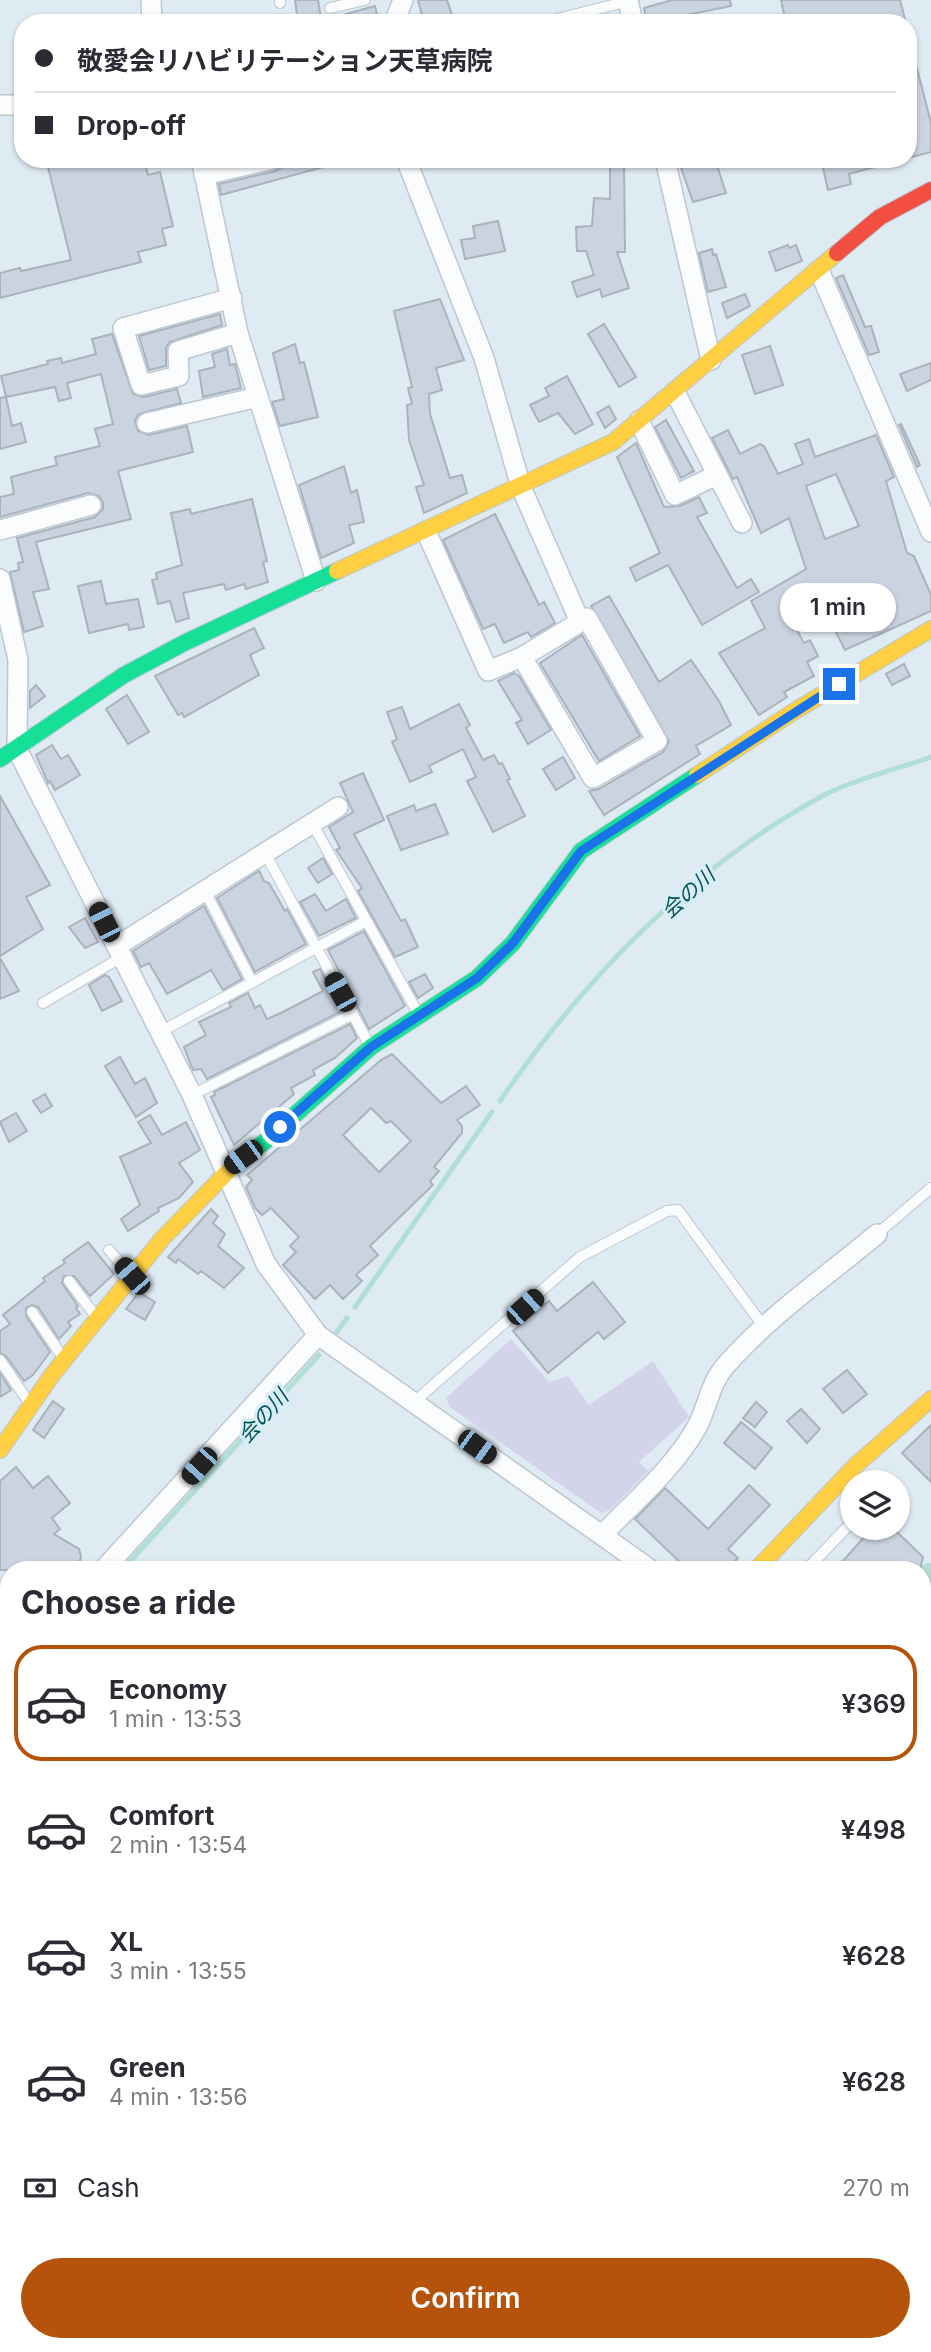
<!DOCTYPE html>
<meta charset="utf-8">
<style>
body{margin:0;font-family:Inter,"Noto Sans JP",sans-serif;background:#f2f2f3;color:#2b2b33;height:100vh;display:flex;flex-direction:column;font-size:26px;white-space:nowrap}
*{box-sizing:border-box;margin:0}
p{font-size:23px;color:#7c7c81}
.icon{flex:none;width:38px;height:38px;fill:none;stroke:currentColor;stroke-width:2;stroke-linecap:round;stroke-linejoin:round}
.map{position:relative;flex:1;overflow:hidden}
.sheet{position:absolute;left:0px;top:1561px;width:931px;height:791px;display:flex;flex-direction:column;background:#fff;border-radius:28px 28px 0 0;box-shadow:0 2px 5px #0004}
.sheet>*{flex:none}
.top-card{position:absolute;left:14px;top:14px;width:903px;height:154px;border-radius:28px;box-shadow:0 2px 5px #0004;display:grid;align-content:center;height:154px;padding:0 21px;background:#fff}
.tools{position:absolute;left:840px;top:1470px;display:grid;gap:14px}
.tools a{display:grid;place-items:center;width:70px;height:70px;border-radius:50%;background:#fff;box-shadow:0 2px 5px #0004;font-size:35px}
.end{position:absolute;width:32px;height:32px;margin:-16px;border:9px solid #1a73e8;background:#fff;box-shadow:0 0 0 4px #fff}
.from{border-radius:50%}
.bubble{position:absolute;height:49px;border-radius:24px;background:#fff;box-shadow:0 2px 5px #0004;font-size:23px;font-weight:600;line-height:49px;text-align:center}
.car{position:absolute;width:21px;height:42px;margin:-21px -10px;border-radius:9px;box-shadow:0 0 5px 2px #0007;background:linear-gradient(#222 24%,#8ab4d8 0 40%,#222 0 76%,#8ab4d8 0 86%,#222 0)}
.top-card b{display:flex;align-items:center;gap:24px;height:66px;font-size:26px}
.top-card b+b{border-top:2px solid #e1e1e2}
.top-card i{width:18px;height:18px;background:#2b2b33}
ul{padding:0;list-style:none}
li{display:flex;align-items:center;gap:21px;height:116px;margin:0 14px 10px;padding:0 7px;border:4px solid transparent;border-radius:28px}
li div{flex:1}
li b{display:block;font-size:26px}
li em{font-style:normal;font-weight:600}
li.active{border-color:#b45309}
li>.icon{width:63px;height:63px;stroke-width:1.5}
h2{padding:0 21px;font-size:32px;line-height:84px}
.pay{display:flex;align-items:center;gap:18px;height:77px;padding:0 21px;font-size:26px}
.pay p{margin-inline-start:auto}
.button{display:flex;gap:14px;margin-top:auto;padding:14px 21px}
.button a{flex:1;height:80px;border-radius:42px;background:#b45309;color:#fff;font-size:28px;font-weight:600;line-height:80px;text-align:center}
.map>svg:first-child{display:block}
</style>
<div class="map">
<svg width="931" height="2352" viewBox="0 0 931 2352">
<rect width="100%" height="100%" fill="#dfebf3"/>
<polygon fill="#d3d4ea" points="511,1339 549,1382 568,1376 589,1405 653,1361 689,1417 639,1462 649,1471 610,1510 601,1513 450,1407 446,1398"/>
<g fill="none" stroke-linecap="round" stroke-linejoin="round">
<g stroke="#b2dfd5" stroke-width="5">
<path d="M 500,1101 C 584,978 694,865 826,794 C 858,778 897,769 931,757"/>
<polyline points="355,1307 492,1112"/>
<polyline points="337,1332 347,1318"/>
<polyline points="122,1570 319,1355"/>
<polyline points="0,1699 9,1690"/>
<polyline points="0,2252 9,2254"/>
<polyline points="429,2343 456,2350"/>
</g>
<polyline stroke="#b2dfd5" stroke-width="32" points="922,1605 931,1579"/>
</g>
<g fill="#cad4e0" stroke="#aab2bc" stroke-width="2" fill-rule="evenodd">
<polygon points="295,0 318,0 321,19 298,23"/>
<polygon points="418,0 447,0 453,18 424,23"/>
<polygon points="672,0 730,0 731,6 647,23 644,8"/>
<polygon points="781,0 900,0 906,23 786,23"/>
<polygon points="375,6 379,23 332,23 331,18"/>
<polygon points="913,53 931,123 931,152 908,158 908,54"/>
<polygon points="46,159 144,159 148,175 160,172 173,226 162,229 166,245 138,252 141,262 0,298 0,273 20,268 21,271 71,260"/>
<polygon points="285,159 333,159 334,164 221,195 219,184 276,171 282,167"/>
<polygon points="610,159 624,159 625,252 617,252 629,288 602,297 600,289 577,297 572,282 594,275 586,251 577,251 576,227 592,226 594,198 610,199"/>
<polygon points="678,159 715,159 726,193 693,202"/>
<polygon points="821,159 886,159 886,164 849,174 851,184 828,190"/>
<polygon points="498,221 505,251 465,259 461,240 475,238 473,226"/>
<polygon points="788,245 789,248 796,245 802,261 776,271 769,252"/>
<polygon points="712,249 713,255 716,254 726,287 708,292 699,253"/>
<polygon points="843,275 865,327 871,326 879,352 869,355 836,278"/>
<polygon points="745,294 750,306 727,318 722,303"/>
<polygon points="440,299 464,360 436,368 442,390 429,394 430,414 450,478 462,475 467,493 424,513 416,487 424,485 409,440 407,405 412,404 408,388 412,387 394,311"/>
<polygon points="220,314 222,325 170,342 166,347 166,366 149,370 139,336"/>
<polygon points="604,324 636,377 619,387 588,334"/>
<polygon points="112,334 133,394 144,397 177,389 181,403 139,414 135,420 138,431 149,435 187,426 193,452 118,471 131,519 36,542 49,589 33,592 43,626 24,632 10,572 19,570 18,563 23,562 17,538 95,517 103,509 103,502 99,496 88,493 0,517 0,497 14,494 11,477 57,465 55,457 100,446 95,429 113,424 101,374 67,383 71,398 59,401 55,387 6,397 1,376 48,364 47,361 61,358 62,363 96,354 92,339"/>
<polygon points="295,344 300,363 304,362 318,417 280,426 272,402 284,399 273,353"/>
<polygon points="770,346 783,385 755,394 742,355"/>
<polygon points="227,349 230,365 235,364 241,388 203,397 199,371 215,367 212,354"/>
<polygon points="931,363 931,380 907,391 900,374"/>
<polygon points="567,376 593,424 575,434 558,413 539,422 530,405 549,396 545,388"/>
<polygon points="6,397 12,426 21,423 26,442 0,449 0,398"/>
<polygon points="609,406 616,419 605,428 597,413"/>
<polygon points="666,420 694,471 681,478 655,427"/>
<polygon points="901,424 920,465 917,467 899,425"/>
<path d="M 728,430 L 740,454 L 760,444 L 764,446 L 778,474 L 803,464 L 795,444 L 809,439 L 815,457 L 876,435 L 894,477 L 886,481 L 907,553 L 914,556 L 931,595 L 931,611 L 845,650 L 817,595 L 787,612 L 804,643 L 810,640 L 818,656 L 807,662 L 814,676 L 784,692 L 787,697 L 759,715 L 719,653 L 765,628 L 751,601 L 806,569 L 789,518 L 761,533 L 737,477 L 733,479 L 712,438 ZM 836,474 L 859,526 L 825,539 L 806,486 Z"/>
<polygon points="636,443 664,507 680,506 699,497 707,513 697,517 737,588 751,579 759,592 702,625 668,565 636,581 630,568 660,553 617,457"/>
<polygon points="344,466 351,493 357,490 364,522 349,525 354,543 321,558 299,485"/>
<polygon points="252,499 267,561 263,562 268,582 246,589 244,584 226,590 224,584 183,593 189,618 176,622 170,601 158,604 152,580 157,579 156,573 182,565 171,513 190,509 191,514"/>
<polygon points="495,514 539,605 544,602 555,623 531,637 528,632 504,643 495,624 483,629 443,540"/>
<polygon points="101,581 106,604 138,599 144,627 129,630 128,624 89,633 78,586"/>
<polygon points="609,596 659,682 691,660 719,701 731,725 696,746 700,754 604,815 589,791 599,789 663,752 669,742 591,606"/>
<polygon points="254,628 264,648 250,655 259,675 184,717 182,713 178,715 155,676"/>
<polygon points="582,635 640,736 599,761 540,663"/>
<polygon points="904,664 910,676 892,685 886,674"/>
<polygon points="514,673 519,676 551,730 528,744 516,723 522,720 498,681"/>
<polygon points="36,685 45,696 30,708 30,691"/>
<polygon points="127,695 149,732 128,744 106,709"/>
<polygon points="459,704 470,725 466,728 483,760 494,755 499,764 502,763 510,779 507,780 525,816 493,832 467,781 476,777 463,749 429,766 432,772 410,782 392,742 397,739 387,712 402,707 410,729"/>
<polygon points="52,745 61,759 68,755 80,775 55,790 50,781 48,783 36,755"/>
<polygon points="563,757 575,778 556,790 543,769"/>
<polygon points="363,773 384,820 354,834 401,921 405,919 418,947 395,957 358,891 362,888 336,850 340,848 329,827 353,812 340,783"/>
<polygon points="0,796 50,885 26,897 43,929 0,956"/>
<polygon points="435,804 448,834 401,850 387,816 414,805 416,811"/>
<polygon points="323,858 332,874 318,883 308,868"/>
<polygon points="259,871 264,881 269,883 285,911 287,909 306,944 255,972 217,898"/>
<polygon points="315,894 326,911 346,899 356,918 319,936 300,902"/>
<polygon points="204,906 242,979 223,990 211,970 167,994 149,963 141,967 133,951"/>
<polygon points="85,918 98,942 85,948 69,927"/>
<polygon points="364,931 405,1006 369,1029 328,950"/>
<polygon points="0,958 19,991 0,999"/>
<polygon points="320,969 342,1011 207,1079 201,1069 193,1070 184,1047 206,1035 199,1022 231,1007 229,1003 248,993 255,1008 260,1005 267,1019 283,1012 323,991 313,972"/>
<polygon points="425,974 433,988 418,998 409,982"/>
<polygon points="105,975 109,977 122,1001 102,1011 89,985"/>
<polygon points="350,1024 357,1038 335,1058 313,1070 315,1075 291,1088 294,1094 234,1145 211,1097 215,1095 214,1092"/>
<path d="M 392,1054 L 441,1103 L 466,1086 L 480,1105 L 457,1120 L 462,1126 L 462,1133 L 434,1167 L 439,1171 L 430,1181 L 433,1185 L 370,1246 L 378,1255 L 356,1275 L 362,1281 L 343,1299 L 330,1285 L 315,1299 L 283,1265 L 296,1252 L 290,1246 L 299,1237 L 271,1208 L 262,1215 L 255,1208 L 246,1187 L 252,1180 L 247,1175 L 381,1060 ZM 371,1108 L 386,1123 L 391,1121 L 411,1141 L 379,1172 L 343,1135 Z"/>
<polygon points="120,1057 135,1084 145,1078 157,1103 136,1117 105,1066"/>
<polygon points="45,1094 52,1106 41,1113 33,1101"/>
<polygon points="16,1113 27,1131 9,1142 0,1122"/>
<polygon points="150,1115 162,1135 186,1122 200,1150 179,1163 193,1182 179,1198 158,1208 159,1211 128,1231 121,1219 140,1205 120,1157 151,1143 138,1122"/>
<polygon points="211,1209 218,1216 213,1223 225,1234 218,1246 244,1268 224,1288 201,1271 198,1274 178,1259 176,1263 168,1257"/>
<polygon points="88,1242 114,1274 90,1296 74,1276 64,1276 62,1283 78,1306 76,1308 80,1314 68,1322 71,1326 59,1339 38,1307 32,1305 26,1308 26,1316 50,1352 33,1375 24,1381 6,1356 0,1353 0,1331 10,1324 3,1315 45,1281 43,1278 65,1263 63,1260"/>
<polygon points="593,1282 625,1322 604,1339 598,1332 548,1373 513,1331 549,1301 557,1311"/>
<polygon points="139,1292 155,1302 145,1320 126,1309"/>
<polygon points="847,1370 867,1394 843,1413 823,1389"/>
<polygon points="0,1373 11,1390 0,1397"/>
<polygon points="53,1401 64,1409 44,1438 33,1430"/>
<polygon points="756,1402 767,1412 755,1427 743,1418"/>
<polygon points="801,1409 820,1429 807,1443 787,1421"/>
<polygon points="741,1422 772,1448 755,1469 724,1443"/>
<polygon points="931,1425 931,1482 902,1453"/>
<polygon points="16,1467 33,1488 48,1476 70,1503 52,1518 60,1529 54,1534 79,1549 81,1557 77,1570 0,1570 0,1481"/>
<polygon points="749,1485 770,1505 728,1549 738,1558 727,1570 688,1570 635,1519 665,1488 708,1529"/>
<polygon points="858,1528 893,1528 923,1557 920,1570 835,1570 866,1535"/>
</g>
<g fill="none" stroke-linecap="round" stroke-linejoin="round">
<g stroke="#bcc8cf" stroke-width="12">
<g id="lane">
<polyline points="280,3 280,0"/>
<polyline points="330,8 365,0"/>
<polyline points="541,23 629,1"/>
<polyline points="312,823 419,1015"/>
<polyline points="265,853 370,1046"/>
<polyline points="205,891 252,982"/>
<polyline points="43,1003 122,957"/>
<polyline points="160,1032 366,921"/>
<polyline points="192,1095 353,1014"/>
<polyline points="877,1234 931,1188"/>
<polyline points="109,1250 132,1276"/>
<polyline points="69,1281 97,1318"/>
<polyline points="32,1312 64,1359"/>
<polyline points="0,1360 30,1404"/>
<polyline points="414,1402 580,1257 667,1211 678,1210 764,1327"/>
<polyline points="806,1570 852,1522"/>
<polyline points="788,2343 807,2352"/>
</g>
</g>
<g stroke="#bcc8cf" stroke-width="22">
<g id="street">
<polyline points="151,0 152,23"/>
<polyline points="628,0 633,23"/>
<polyline points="394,23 403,0"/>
<polyline points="0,105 23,105"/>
<polyline points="201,159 238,333 316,581"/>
<polyline points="406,159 484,358 521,487 580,622 587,618 657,741 593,778 522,657"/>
<polyline points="665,159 711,360"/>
<polyline points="204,175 273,159"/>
<polyline points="819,270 931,532"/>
<polyline points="232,298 123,328 141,385 179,376 178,351 238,333"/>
<polyline points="675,392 742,523"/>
<polyline points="639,421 675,495 717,475"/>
<polyline points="147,423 258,397"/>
<polyline points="0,530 91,505"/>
<polyline points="426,531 488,671 522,657 580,622"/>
<polyline points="0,579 18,660 17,749 192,1095 266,1264 318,1335 651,1570"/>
<polyline points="117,946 338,807"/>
<path d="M 602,1535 C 635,1501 674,1468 697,1427 C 708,1406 710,1382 727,1364 C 770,1315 827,1276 877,1234"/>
<polyline points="103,1570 318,1335"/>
<polyline points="0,1682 9,1673"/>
<polyline points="922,1741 931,1734"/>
<polyline points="922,1971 931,1977"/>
<polyline points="922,2299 931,2282"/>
<polyline points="44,2343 43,2350 56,2352"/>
<polyline points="569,2352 583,2343"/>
<polyline points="897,2352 901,2343"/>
</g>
</g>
<g stroke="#bcc8cf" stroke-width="18">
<g id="fast">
<polyline points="0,759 124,675 186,642 337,571"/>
<polyline points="236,1163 262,1144 371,1047 477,978 513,943 581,851 697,775"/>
<polyline points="922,1900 931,1912"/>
</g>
</g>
<g stroke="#bcc8cf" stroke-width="18">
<g id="slow">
<polyline points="337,571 613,442 837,253"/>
<polyline points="697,775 793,712 931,629"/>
<polyline points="0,1450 52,1375 162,1239 236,1163"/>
<polyline points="756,1570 855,1466 931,1399"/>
<polyline points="466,2352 468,2343"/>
</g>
</g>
<g stroke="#bcc8cf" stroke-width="18">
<polyline id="jam" points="837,253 880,217 931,190"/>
</g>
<use href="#lane" stroke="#fafcfd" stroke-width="10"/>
<use href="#street" stroke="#fafcfd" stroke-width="19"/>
<use href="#fast" stroke="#16e098" stroke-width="16"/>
<use href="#slow" stroke="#ffcf43" stroke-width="16"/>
<use href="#jam" stroke="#f24e42" stroke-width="16"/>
</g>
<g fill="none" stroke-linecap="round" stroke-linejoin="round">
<polyline stroke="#1a73e8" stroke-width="9" points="280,1127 371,1047 477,978 513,943 581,851 839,684"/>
</g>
<g text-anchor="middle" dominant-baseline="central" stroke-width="6" stroke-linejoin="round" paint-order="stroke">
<g font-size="21" font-style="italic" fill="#005746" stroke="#d7edfb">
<text transform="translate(688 893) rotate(-42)">会の川</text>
<text transform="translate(263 1416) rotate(-48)">会の川</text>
</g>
</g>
</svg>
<div class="tools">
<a><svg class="icon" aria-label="layers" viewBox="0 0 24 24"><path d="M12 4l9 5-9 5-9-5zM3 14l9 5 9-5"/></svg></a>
</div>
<i class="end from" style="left:280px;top:1127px"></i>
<i class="end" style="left:839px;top:684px"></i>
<div class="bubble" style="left:780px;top:583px;width:116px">1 min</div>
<i class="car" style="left:104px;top:922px;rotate:333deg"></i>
<i class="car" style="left:340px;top:992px;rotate:331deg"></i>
<i class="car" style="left:243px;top:1157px;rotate:234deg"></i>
<i class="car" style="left:132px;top:1276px;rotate:319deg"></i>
<i class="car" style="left:525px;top:1307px;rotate:48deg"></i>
<i class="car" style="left:477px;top:1447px;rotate:126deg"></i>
<i class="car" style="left:199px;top:1466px;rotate:222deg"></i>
<div class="top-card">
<b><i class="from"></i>敬愛会リハビリテーション天草病院</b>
<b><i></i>Drop-off</b>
</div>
<section class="sheet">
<h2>Choose a ride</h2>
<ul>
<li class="active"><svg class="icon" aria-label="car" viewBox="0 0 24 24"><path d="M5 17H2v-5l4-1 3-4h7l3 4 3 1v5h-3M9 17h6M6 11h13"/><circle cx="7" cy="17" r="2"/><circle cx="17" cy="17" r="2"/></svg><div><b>Economy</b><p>1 min · 13:53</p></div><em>¥369</em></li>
<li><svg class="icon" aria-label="car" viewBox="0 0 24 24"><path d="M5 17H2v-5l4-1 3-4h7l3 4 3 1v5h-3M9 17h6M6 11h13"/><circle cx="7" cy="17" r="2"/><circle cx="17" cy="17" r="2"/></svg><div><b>Comfort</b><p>2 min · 13:54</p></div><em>¥498</em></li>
<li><svg class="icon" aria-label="car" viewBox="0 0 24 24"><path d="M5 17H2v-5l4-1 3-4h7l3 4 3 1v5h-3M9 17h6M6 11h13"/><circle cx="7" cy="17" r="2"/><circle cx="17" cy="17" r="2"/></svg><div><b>XL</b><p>3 min · 13:55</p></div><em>¥628</em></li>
<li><svg class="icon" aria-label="car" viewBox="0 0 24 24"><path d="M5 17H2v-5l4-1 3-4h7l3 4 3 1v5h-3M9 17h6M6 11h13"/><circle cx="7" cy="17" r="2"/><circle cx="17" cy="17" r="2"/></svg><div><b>Green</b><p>4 min · 13:56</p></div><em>¥628</em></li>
</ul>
<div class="pay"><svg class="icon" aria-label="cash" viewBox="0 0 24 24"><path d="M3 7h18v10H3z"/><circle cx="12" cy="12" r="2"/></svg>Cash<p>270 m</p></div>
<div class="button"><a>Confirm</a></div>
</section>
</div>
